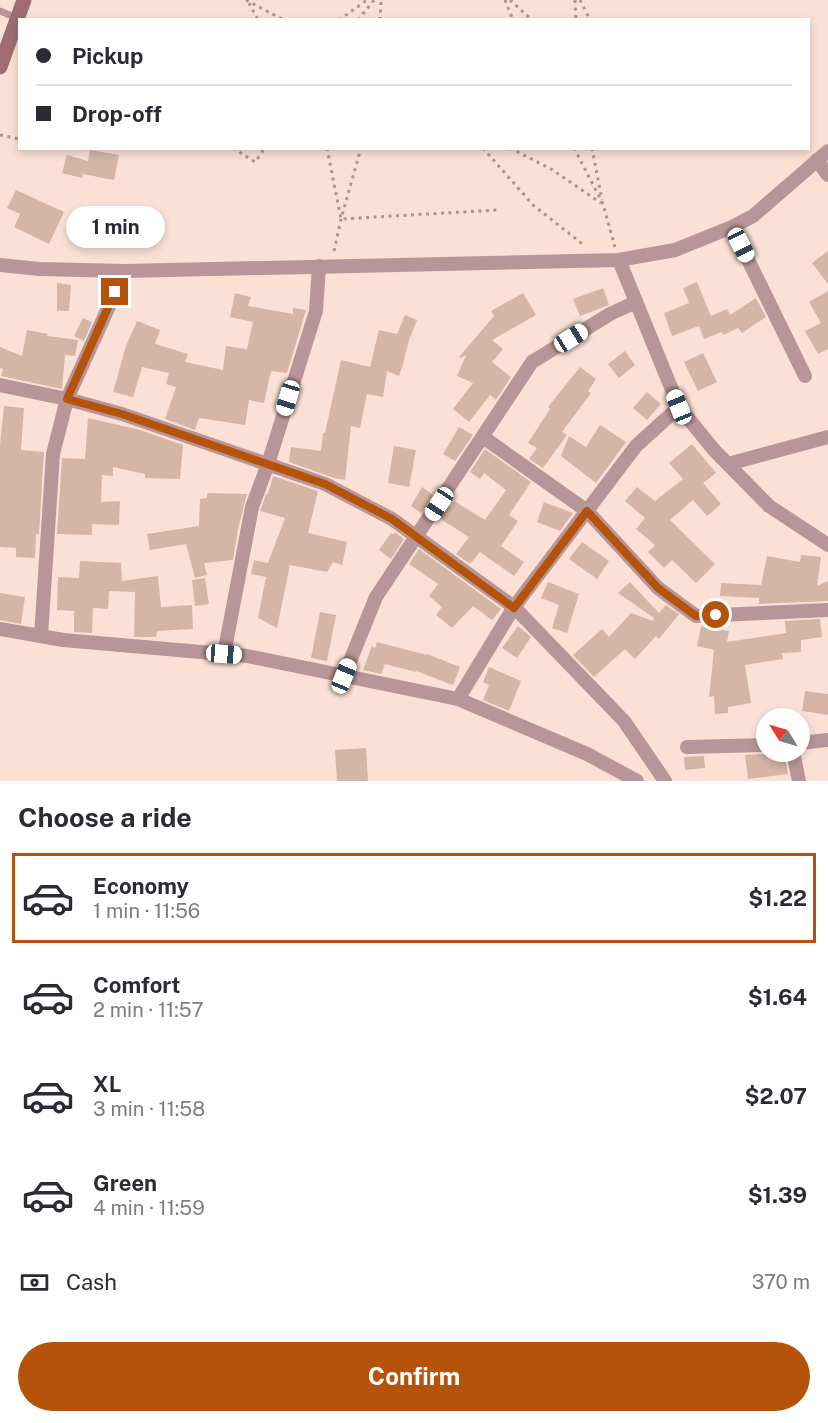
<!DOCTYPE html>
<meta charset="utf-8">
<style>
body{margin:0;font-family:"Public Sans",sans-serif;background:#f2f2f3;color:#2b2b33;height:100vh;display:flex;flex-direction:column;font-size:22px;white-space:nowrap}
*{box-sizing:border-box;margin:0}
p{font-size:20px;color:#7c7c81}
.icon{flex:none;width:33px;height:33px;fill:none;stroke:currentColor;stroke-width:2;stroke-linecap:round;stroke-linejoin:round}
.map{position:relative;height:781px;overflow:hidden}
.side{display:flex;flex-direction:column;background:#fff;flex:1}
.side>*{flex:none}
.guide{position:absolute;left:18px;top:18px;width:792px;height:132px;border-radius:0px;box-shadow:0 3px 9px #0003;display:grid;align-content:center;height:132px;padding:0 18px;background:#fff}
.needle{width:39px;rotate:307deg}
.buttons{position:absolute;left:756px;top:708px;display:grid;gap:12px}
.buttons a{display:grid;place-items:center;width:54px;height:54px;border-radius:50%;background:#fff;box-shadow:0 3px 9px #0003;font-size:30px}
.end{position:absolute;width:27px;height:27px;margin:-14px;border:8px solid #b45309;background:#fff;box-shadow:0 0 0 3px #fff}
.from{border-radius:50%}
.bubble{position:absolute;height:42px;border-radius:21px;background:#fff;box-shadow:0 3px 9px #0003;font-size:20px;font-weight:700;line-height:42px;text-align:center}
.car{position:absolute;width:18px;height:36px;margin:-18px -9px;border-radius:8px;box-shadow:0 0 4px 2px #0007;background:linear-gradient(#fff 24%,#345 0 40%,#fff 0 76%,#345 0 86%,#fff 0)}
.guide b{display:flex;align-items:center;gap:21px;height:57px;font-size:22px}
.guide b+b{border-top:2px solid #e1e1e2}
.guide i{width:15px;height:15px;background:#2b2b33}
ul{padding:0;list-style:none}
li{display:flex;align-items:center;gap:18px;height:90px;margin:0 12px 9px;padding:0 6px;border:3px solid transparent;border-radius:0px}
li div{flex:1}
li b{display:block;font-size:22px}
li em{font-style:normal;font-weight:700}
li.on{border-color:#b45309}
li>.icon{width:54px;height:54px;stroke-width:1.5}
h2{padding:0 18px;font-size:27px;line-height:72px}
.pay{display:flex;align-items:center;gap:15px;height:66px;padding:0 18px;font-size:22px}
.pay p{margin-inline-start:auto}
.primary-button{display:flex;gap:12px;margin-top:auto;padding:12px 18px}
.primary-button a{flex:1;height:69px;border-radius:36px;background:#b45309;color:#fff;font-size:24px;font-weight:700;line-height:69px;text-align:center}
.map>svg:first-child{display:block}
</style>
<div class="map">
<svg width="828" height="781" viewBox="0 0 828 781">
<rect width="100%" height="100%" fill="#fbe1d5"/>
<g fill="#d4b5a6">
<polygon points="90,150 119,155 114,180 83,174 82,178 62,173 67,155 88,161"/>
<polygon points="16,190 64,212 49,244 14,227 20,214 7,208"/>
<polygon points="828,251 828,284 812,263"/>
<polygon points="697,282 711,316 727,309 730,315 756,298 766,317 742,333 738,328 723,335 722,332 704,339 699,326 672,336 664,313 689,303 683,288"/>
<polygon points="57,283 71,285 69,311 57,311"/>
<polygon points="603,288 609,305 580,316 573,299"/>
<polygon points="828,291 828,349 818,354 805,331 821,323 809,302"/>
<polygon points="235,293 251,297 248,306 293,314 293,308 306,310 287,373 271,371 264,403 249,400 245,425 199,418 195,430 165,419 176,387 166,384 169,373 142,367 133,397 113,392 126,346 137,321 160,330 155,344 188,354 185,362 223,370 226,346 247,349 253,322 230,317"/>
<polygon points="523,293 536,315 492,340 503,349 492,362 511,377 496,400 490,395 469,422 453,409 473,383 457,376 466,355 460,358 459,357 494,316 491,311"/>
<polygon points="405,315 417,320 409,340 403,364 399,376 387,371 383,397 367,394 360,428 351,426 345,480 334,478 289,462 291,447 321,451 323,433 325,433 341,360 370,367 379,330 397,334"/>
<polygon points="83,318 92,322 84,341 74,336"/>
<polygon points="27,330 48,334 47,336 78,340 75,356 65,355 62,389 1,376 3,369 0,368 0,347 22,356"/>
<polygon points="625,351 635,365 619,378 608,364"/>
<polygon points="703,353 717,382 698,391 684,362"/>
<polygon points="580,367 596,379 588,391 591,393 562,432 567,435 543,468 529,459 537,448 528,443 550,409 548,407"/>
<polygon points="647,392 661,404 647,420 633,408"/>
<polygon points="4,406 24,408 21,450 44,452 39,534 36,534 35,558 16,557 16,548 0,547 0,445"/>
<polygon points="88,418 140,430 183,445 180,479 145,478 145,474 113,467 113,476 102,475 101,502 120,501 119,525 92,524 92,535 57,534 62,458 85,459"/>
<polygon points="600,425 626,442 596,483 561,456 569,436 586,447"/>
<polygon points="459,427 473,435 455,461 443,454"/>
<polygon points="692,444 716,473 703,483 721,504 707,516 693,500 670,520 715,564 696,583 672,560 664,568 648,552 655,545 636,529 645,518 625,501 637,487 655,501 683,479 669,463"/>
<polygon points="394,446 416,450 409,487 388,483"/>
<polygon points="485,449 531,482 509,515 518,521 501,546 524,562 514,576 480,552 470,564 456,554 469,537 439,518 448,505 451,507 454,501 485,520 506,490 484,473 480,479 470,472"/>
<polygon points="273,476 318,491 308,533 347,542 342,565 333,562 327,572 290,565 277,628 258,618 266,577 251,574 254,560 268,563 285,518 260,511 266,494 268,494"/>
<polygon points="422,487 433,495 421,513 411,506"/>
<polygon points="207,493 247,494 238,529 233,560 204,563 207,575 195,578 186,544 150,550 147,534 199,526 200,499 207,498"/>
<polygon points="544,502 573,513 560,531 537,522"/>
<polygon points="395,532 404,539 391,559 379,550 391,533 394,534"/>
<polygon points="582,542 609,561 597,579 569,559"/>
<polygon points="419,549 501,609 492,620 473,606 452,628 436,615 442,607 429,596 438,584 409,564"/>
<polygon points="801,555 821,557 817,586 828,581 828,601 759,604 759,598 720,596 721,583 761,585 767,556 800,562"/>
<polygon points="80,561 121,563 122,581 158,576 161,607 192,605 193,629 157,631 156,637 134,637 135,592 109,591 108,609 93,608 92,633 74,632 74,611 57,610 58,577 79,578"/>
<polygon points="205,578 209,604 195,606 192,580"/>
<polygon points="548,582 579,594 567,633 552,628 559,605 541,598"/>
<polygon points="630,582 659,613 666,605 679,614 659,639 656,636 635,659 625,649 594,677 573,655 602,629 609,637 631,613 653,621 654,618 618,593"/>
<polygon points="0,593 25,597 21,624 0,620"/>
<polygon points="320,612 336,615 327,661 311,658"/>
<polygon points="820,619 822,637 801,640 801,652 782,653 783,659 745,665 751,703 728,707 728,713 715,714 714,696 709,697 714,650 697,646 701,626 729,631 727,642 786,633 785,621"/>
<polygon points="518,626 531,637 517,658 502,648"/>
<polygon points="377,642 427,655 427,654 460,667 453,685 416,671 416,672 385,664 381,674 363,670 372,646 375,648"/>
<polygon points="489,667 521,681 509,711 483,700 489,685 483,682"/>
<polygon points="805,691 828,694 828,715 802,711"/>
<polygon points="366,748 368,781 337,781 335,750"/>
<polygon points="772,752 784,752 788,774 748,779 745,755 766,754"/>
<polygon points="704,756 705,768 685,770 684,757"/>
</g>
<g fill="none" stroke-linecap="round" stroke-linejoin="round">
<g stroke="#aa968c" stroke-width="3" stroke-dasharray="3 4.5" stroke-linecap="butt">
<polyline points="246,0 284,20"/>
<polyline points="505,0 513,20"/>
<polyline points="510,0 532,20"/>
<polyline points="575,0 576,20"/>
<polyline points="580,0 590,20"/>
<polyline points="249,3 258,20"/>
<polyline points="339,20 367,0"/>
<polyline points="358,20 374,0"/>
<polyline points="380,20 381,0"/>
<polyline points="0,135 20,139"/>
<polyline points="233,148 255,162 265,148"/>
<polyline points="327,148 341,219 497,210"/>
<polyline points="483,148 533,205 585,246"/>
<polyline points="510,148 551,169 601,203"/>
<polyline points="574,148 603,204 615,247"/>
<polyline points="592,148 602,200"/>
<polyline points="334,251 341,219 361,148"/>
</g>
<polyline stroke="#b89598" stroke-width="7" points="0,11 17,18"/>
<g stroke="#b89598" stroke-width="14">
<polyline points="817,160 828,175"/>
<polyline points="732,227 805,376"/>
<polyline points="619,260 679,407 714,450 769,506 828,545"/>
<polyline points="0,265 39,269 125,271 619,260 675,250 732,227 753,216 828,151"/>
<polyline points="0,385 67,399 122,414 325,484 392,519 514,607 624,721 665,781"/>
<polyline points="483,437 587,511 658,588 696,616 828,610"/>
<polyline points="728,464 828,437"/>
<polyline points="0,629 63,640 247,656 458,699 587,754 637,781"/>
<polyline points="41,636 53,454 67,399 125,271"/>
<polyline points="224,654 252,507 268,464 316,311 319,266"/>
<polyline points="344,676 376,597 532,362 610,314 636,302"/>
<polyline points="458,699 514,607 636,446 679,407"/>
<polyline points="800,743 828,740"/>
<polyline points="687,747 766,745"/>
<polyline points="793,752 799,781"/>
</g>
<polyline stroke="#9e6d72" stroke-width="15" points="0,67 24,0"/>
</g>
<g fill="none" stroke-linecap="round" stroke-linejoin="round">
<polyline stroke="#b45309" stroke-width="8" points="115,292 67,399 122,414 325,484 392,519 514,608 587,511 658,588 696,616 716,615"/>
</g>
</svg>
<div class="buttons">
<a><svg class="needle" viewBox="-14 -14 28 28"><path d="M0-13l5 13h-10z" fill="#e53935"/><path d="M0 13l5-13h-10z" fill="#7c7c81"/></svg></a>
</div>
<i class="end from" style="left:716px;top:615px"></i>
<i class="end" style="left:115px;top:292px"></i>
<div class="bubble" style="left:66px;top:206px;width:99px">1 min</div>
<i class="car" style="left:741px;top:245px;rotate:153deg"></i>
<i class="car" style="left:571px;top:338px;rotate:58deg"></i>
<i class="car" style="left:288px;top:398px;rotate:197deg"></i>
<i class="car" style="left:679px;top:407px;rotate:338deg"></i>
<i class="car" style="left:439px;top:504px;rotate:213deg"></i>
<i class="car" style="left:224px;top:654px;rotate:94deg"></i>
<i class="car" style="left:344px;top:676px;rotate:22deg"></i>
<div class="guide">
<b><i class="from"></i>Pickup</b>
<b><i></i>Drop-off</b>
</div>
</div>
<section class="side">
<h2>Choose a ride</h2>
<ul>
<li class="on"><svg class="icon" aria-label="car" viewBox="0 0 24 24"><path d="M5 17H2v-5l4-1 3-4h7l3 4 3 1v5h-3M9 17h6M6 11h13"/><circle cx="7" cy="17" r="2"/><circle cx="17" cy="17" r="2"/></svg><div><b>Economy</b><p>1 min · 11:56</p></div><em>$1.22</em></li>
<li><svg class="icon" aria-label="car" viewBox="0 0 24 24"><path d="M5 17H2v-5l4-1 3-4h7l3 4 3 1v5h-3M9 17h6M6 11h13"/><circle cx="7" cy="17" r="2"/><circle cx="17" cy="17" r="2"/></svg><div><b>Comfort</b><p>2 min · 11:57</p></div><em>$1.64</em></li>
<li><svg class="icon" aria-label="car" viewBox="0 0 24 24"><path d="M5 17H2v-5l4-1 3-4h7l3 4 3 1v5h-3M9 17h6M6 11h13"/><circle cx="7" cy="17" r="2"/><circle cx="17" cy="17" r="2"/></svg><div><b>XL</b><p>3 min · 11:58</p></div><em>$2.07</em></li>
<li><svg class="icon" aria-label="car" viewBox="0 0 24 24"><path d="M5 17H2v-5l4-1 3-4h7l3 4 3 1v5h-3M9 17h6M6 11h13"/><circle cx="7" cy="17" r="2"/><circle cx="17" cy="17" r="2"/></svg><div><b>Green</b><p>4 min · 11:59</p></div><em>$1.39</em></li>
</ul>
<div class="pay"><svg class="icon" aria-label="cash" viewBox="0 0 24 24"><path d="M3 7h18v10H3z"/><circle cx="12" cy="12" r="2"/></svg>Cash<p>370 m</p></div>
<div class="primary-button"><a>Confirm</a></div>
</section>
